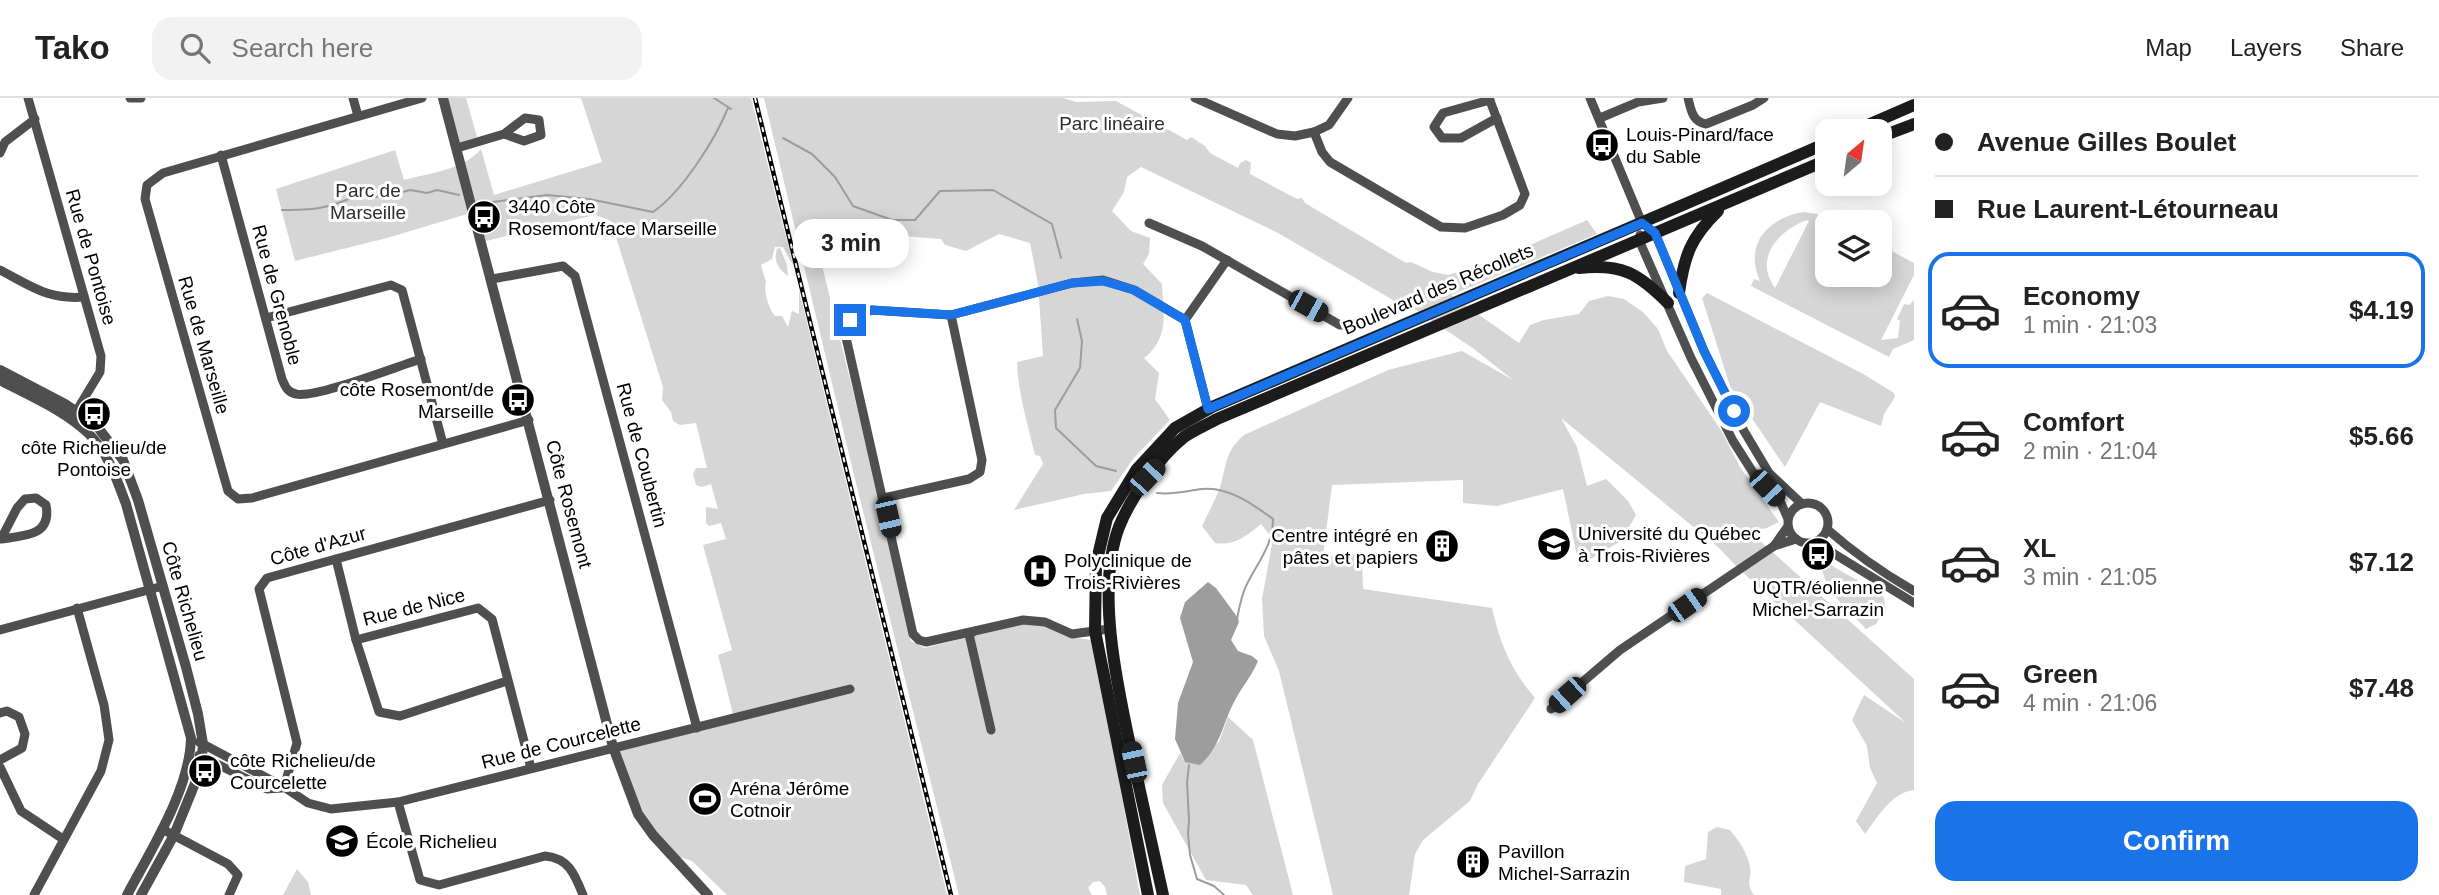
<!DOCTYPE html>
<meta charset="utf-8">
<style>
body{margin:0;font-family:Helvetica,sans-serif;background:#f2f2f2;color:#222;height:100vh;display:flex;flex-direction:column;font-size:26px;white-space:nowrap}
*{box-sizing:border-box;margin:0}
p{font-size:23px;color:#767676}
.icon{flex:none;width:38px;height:38px;fill:none;stroke:currentColor;stroke-width:2;stroke-linecap:round;stroke-linejoin:round}
.map{position:relative;flex:1;overflow:hidden}
.details{display:flex;flex-direction:column;background:#fff;width:525px}
.details>*{flex:none}
.banner{display:grid;align-content:center;height:154px;padding:0 21px;background:#fff}
.needle{width:46px;rotate:29deg}
.fabs{position:absolute;left:1815px;top:21px;display:grid;gap:14px}
.fabs a{display:grid;place-items:center;width:77px;height:77px;border-radius:14px;background:#fff;box-shadow:0 4px 18px #0003;font-size:35px}
.end{position:absolute;width:32px;height:32px;margin:-16px;border:9px solid #1a73e8;background:#fff;box-shadow:0 0 0 4px #fff}
.from{border-radius:50%}
.bubble{position:absolute;height:49px;border-radius:21px;background:#fff;box-shadow:0 4px 18px #0003;font-size:23px;font-weight:800;line-height:49px;text-align:center}
.car{position:absolute;width:21px;height:42px;margin:-21px -10px;border-radius:9px;box-shadow:0 0 5px 2px #0007;background:linear-gradient(#222 24%,#8ab4d8 0 40%,#222 0 76%,#8ab4d8 0 86%,#222 0)}
.banner b{display:flex;align-items:center;gap:24px;height:66px;font-size:26px}
.banner b+b{border-top:2px solid #e0e0e0}
.banner i{width:18px;height:18px;background:#222}
ul{padding:0;list-style:none}
li{display:flex;align-items:center;gap:21px;height:116px;margin:0 14px 10px;padding:0 7px;border:4px solid transparent;border-radius:21px}
li div{flex:1}
li b{display:block;font-size:26px}
li em{font-style:normal;font-weight:800}
li.active{border-color:#1a73e8}
li>.icon{width:63px;height:63px;stroke-width:1.5}
.primary-button{display:flex;gap:14px;margin-top:auto;padding:14px 21px}
.primary-button a{flex:1;height:80px;border-radius:21px;background:#1a73e8;color:#fff;font-size:28px;font-weight:800;line-height:80px;text-align:center}
header{display:flex;align-items:center;gap:42px;box-sizing:border-box;height:98px;padding:0 35px;background:#fff;border-bottom:2px solid #e0e0e0}
header strong{font-size:33px}
nav{display:flex;gap:38px;margin-inline-start:auto;font-size:24px}
.search{width:490px;height:63px;background:#f2f2f2;display:flex;align-items:center;gap:18px;box-sizing:border-box;padding:0 24px;border-radius:21px;color:#767676;font-size:26px}
main{display:flex;flex:1;min-height:0}
.map>svg:first-child{display:block}
</style>
<header>
<strong>Tako</strong>
<div class="search"><svg class="icon" aria-label="search" viewBox="0 0 24 24"><circle cx="10" cy="10" r="6"/><path d="M15 15l6 6"/></svg>Search here</div>
<nav><a>Map</a><a>Layers</a><a>Share</a></nav>
</header>
<main>
<div class="map">
<svg width="1914" height="797" viewBox="0 0 1914 797">
<rect width="100%" height="100%" fill="#fff"/>
<g fill="#d6d6d6" fill-rule="evenodd">
<polygon points="445,0 466,0 477,39 457,46"/>
<path d="M 581,0 L 751,0 L 793,167 L 783,149 L 775,149 L 772,161 L 761,167 L 766,184 C 763,193 769,211 775,218 L 782,218 L 788,229 L 792,213 L 799,216 L 799,192 L 947,797 L 727,797 L 692,763 L 673,757 L 640,716 L 613,647 L 733,616 L 718,557 L 732,552 L 703,447 L 726,441 L 721,425 L 709,428 L 706,425 L 706,409 L 718,411 L 711,386 L 702,389 L 696,387 L 693,376 L 696,370 L 707,370 L 696,325 L 680,327 L 673,323 L 671,314 L 662,302 L 663,289 L 611,123 L 595,117 L 482,144 L 474,114 L 387,140 L 295,163 L 276,91 L 395,52 L 404,82 C 429,75 464,72 481,51 L 494,97 L 602,64 Z"/>
<path d="M 764,0 L 1063,0 L 1076,4 L 1116,3 L 1187,42 L 1191,39 L 1205,48 L 1210,55 L 1238,70 L 1240,65 L 1246,62 L 1251,65 L 1250,76 L 1297,101 L 1302,100 L 1305,105 L 1406,165 L 1411,164 L 1433,174 L 1448,177 L 1498,161 L 1587,122 L 1597,136 L 1451,197 L 1519,245 L 1530,227 L 1544,222 L 1579,216 L 1589,203 L 1608,198 L 1624,201 L 1643,214 L 1658,231 L 1667,253 L 1721,332 L 1740,369 L 1779,424 L 1767,430 L 1749,433 L 1914,581 L 1914,692 C 1892,694 1877,720 1865,736 L 1856,723 L 1877,685 L 1870,670 L 1867,648 L 1852,622 L 1864,597 L 1906,625 L 1736,468 L 1719,450 L 1561,320 L 1577,349 L 1587,388 L 1606,381 L 1628,403 L 1636,417 L 1621,443 L 1579,468 L 1563,391 L 1497,408 L 1463,405 L 1463,382 L 1332,387 L 1323,458 L 1362,457 L 1363,491 L 1492,510 C 1500,546 1511,572 1535,600 L 1478,686 L 1470,703 L 1423,742 L 1415,756 L 1409,797 L 1333,797 L 1279,573 L 1264,538 L 1262,501 L 1273,441 L 1261,426 C 1247,438 1234,448 1215,445 L 1202,428 C 1208,416 1214,404 1219,392 C 1227,370 1223,355 1244,337 L 1388,272 L 1462,253 L 1513,282 L 1474,251 L 1410,208 L 1379,220 L 1390,212 L 1393,202 L 1278,135 L 1141,69 L 1127,79 L 1124,94 L 1112,113 L 1131,133 L 1150,140 L 1149,156 L 1143,166 L 1162,186 C 1163,216 1170,239 1144,260 L 1159,275 L 1155,301 L 1170,322 L 1133,361 L 1111,393 L 1084,396 L 1014,412 L 1043,366 L 1040,358 L 1035,357 C 1028,327 1018,296 1017,264 L 1043,258 L 1038,186 L 1030,145 L 999,136 L 966,153 L 945,147 L 941,141 L 863,135 L 818,151 L 888,436 L 911,543 L 925,550 L 1023,525 L 1043,527 L 1067,539 L 1092,542 L 1094,546 L 1140,797 L 1107,797 L 1105,789 L 1100,783 L 1093,784 L 1088,790 L 1092,797 L 959,797 L 851,365 Z"/>
<path d="M 1804,114 L 1817,116 L 1834,124 L 1827,124 L 1827,177 L 1880,177 L 1880,147 L 1914,165 L 1914,177 L 1881,242 L 1898,240 L 1900,223 L 1897,221 L 1904,206 L 1909,207 L 1914,202 L 1914,242 L 1893,251 L 1889,259 L 1751,188 L 1754,181 L 1760,183 C 1743,146 1769,119 1804,114 ZM 1807,122 L 1809,123 L 1775,190 C 1753,160 1779,132 1807,122 Z"/>
<path d="M 780,150 L 787,167 L 788,178 C 778,171 773,163 777,151 Z"/>
<polygon points="1707,195 1865,277 1894,295 1895,299 1884,316 1881,328 1820,304 1785,369 1730,288 1702,200"/>
<path d="M 1822,462 L 1883,497 L 1886,511 L 1876,526 L 1866,531 C 1848,511 1820,491 1822,462 Z"/>
<polygon points="1228,619 1253,642 1293,797 1253,797 1246,787 1206,782 1163,705 1162,687 1180,655 1185,664 1219,644"/>
<path d="M 1717,729 L 1730,732 C 1738,741 1748,756 1750,769 C 1752,782 1745,784 1754,797 L 1721,797 L 1721,791 L 1684,784 L 1685,768 L 1706,761 L 1708,734 Z"/>
<polygon points="297,771 308,784 311,797 283,797"/>
</g>
<path fill="#9d9d9d" d="M 1208,484 L 1216,490 L 1238,520 L 1239,524 L 1231,542 L 1238,553 L 1252,558 L 1258,563 C 1252,577 1245,585 1238,597 C 1223,621 1222,648 1200,667 L 1185,664 L 1175,641 L 1178,605 L 1193,564 L 1180,520 L 1185,504 Z"/>
<g fill="none" stroke-linecap="round" stroke-linejoin="round">
<g stroke="#9d9d9d" stroke-width="2">
<polyline points="714,0 731,11"/>
<polyline points="783,40 812,56 835,79 853,108 892,122 915,122 940,93 993,92 1052,126 1061,160"/>
<path d="M 485,105 L 547,97 L 589,101 L 653,114 C 682,94 715,42 728,10"/>
<path d="M 282,112 C 300,112 318,112 335,106 C 348,102 354,98 368,95 L 374,99 L 392,97 L 410,92 L 427,95 L 437,92 L 459,97"/>
<polyline points="1077,221 1082,243 1080,270 1055,312 1056,330 1096,368 1116,373"/>
<path d="M 1157,395 C 1173,397 1186,393 1202,391 C 1228,388 1254,407 1273,421 C 1273,448 1257,465 1246,488 C 1241,499 1239,510 1237,521"/>
<polyline points="1189,667 1187,684 1189,722 1188,736 1190,757 1197,781 1214,788 1224,797"/>
</g>
<g stroke="#4f4f4f" stroke-width="9">
<polyline points="28,0 101,258 100,274 74,317"/>
<polyline points="130,0 141,0"/>
<polyline points="353,0 358,18"/>
<polyline points="422,0 163,75 147,87 145,101 228,393 238,401 252,400 529,322"/>
<polyline points="1195,0 1277,36 1295,38 1314,34 1329,27 1348,0"/>
<polyline points="1590,0 1642,125 1655,135 1704,253 1744,333 1769,375 1802,406"/>
<path d="M 1688,0 C 1691,12 1692,23 1706,26 L 1753,7 L 1764,0"/>
<polyline points="1490,2 1443,15 1434,29 1442,40 1461,40 1497,20"/>
<polyline points="1600,20 1638,4 1663,0"/>
<polyline points="1314,34 1322,54 1330,64 1441,129 1465,130 1503,117 1520,107 1525,96 1489,0"/>
<polyline points="457,50 504,36 525,20 539,22 541,37 524,43 504,36"/>
<polyline points="0,55 5,44 35,21"/>
<path d="M 221,57 L 282,281 C 285,288 287,294 296,296 C 314,301 398,268 421,261"/>
<polyline points="1149,125 1202,148 1340,227 1354,228"/>
<polyline points="1640,137 1639,142 1691,260 1733,343 1754,376 1781,405 1788,421"/>
<path d="M 0,172 C 31,188 48,202 84,199"/>
<polyline points="492,181 563,168 575,178 697,630"/>
<polyline points="266,220 391,187 402,192 443,346"/>
<polyline points="1185,222 1227,162"/>
<path d="M 36,400 L 46,407 C 52,438 24,438 1,441 L 17,410 L 25,401 Z"/>
<polyline points="884,400 969,381 980,374 982,362 951,217"/>
<circle cx="1808" cy="425" r="20"/>
<polyline points="1788,428 1774,448 1796,441"/>
<path d="M 1827,431 C 1854,455 1883,475 1914,493"/>
<polyline points="1815,444 1914,505"/>
<polyline points="336,461 356,542 379,614 400,618 507,583"/>
<polyline points="1109,531 1072,536 1045,524 1023,522 926,544 919,542 913,536 845,235 850,222 871,212 951,217 1072,185 1103,182 1134,192 1185,222 1208,311"/>
<polyline points="0,532 163,488"/>
<polyline points="973,534 969,536 991,632"/>
<polyline points="356,542 478,510 492,521 531,670"/>
<polyline points="1551,611 1620,552 1774,448"/>
<polyline points="0,615 7,613 19,619 25,636 22,650 0,662"/>
<polyline points="199,644 284,689 308,705 331,711 398,704 850,591"/>
<polyline points="199,657 267,691 282,690"/>
<polyline points="0,669 21,713 63,741"/>
<polyline points="284,689 297,645 259,491 267,480 550,402"/>
<path d="M 398,704 L 420,782 L 439,787 L 545,758 C 569,760 575,777 583,797"/>
<polyline points="162,731 228,766 238,777 229,797"/>
<polyline points="34,797 101,673 109,642 104,607 77,510"/>
</g>
<g stroke="#4f4f4f" stroke-width="10">
<polyline points="443,0 613,649 638,716 653,737 708,797"/>
<polyline points="0,272 65,306 96,327 123,362 138,402 186,569 198,616 203,646 202,659 198,678 174,737 141,797"/>
<path d="M 0,282 C 30,298 64,312 88,335 C 108,354 117,382 126,406 L 191,640 C 190,691 151,752 127,797"/>
</g>
<g stroke="#1c1c1c" stroke-width="12">
<polyline points="1854,33 1914,7"/>
<polyline points="1880,39 1914,26"/>
<path d="M 1579,170 C 1622,165 1639,176 1668,205"/>
<path d="M 1679,195 C 1684,158 1691,139 1718,113"/>
<polyline points="1148,797 1095,533 1096,466 1107,420 1137,371 1175,330 1212,309 1827,45"/>
<path d="M 1163,797 C 1153,753 1144,710 1134,666 C 1120,600 1094,494 1119,429 C 1131,399 1159,359 1184,339 C 1194,332 1206,327 1217,321 L 1827,62"/>
</g>
<g stroke="#000" stroke-width="4.5">
<polyline id="rail" points="755,0 951,797"/>
</g>
<use href="#rail" stroke="#fff" stroke-width="2" stroke-dasharray="5" stroke-linecap="butt"/>
</g>
<g fill="none" stroke-linecap="round" stroke-linejoin="round">
<polyline stroke="#1a73e8" stroke-width="9" points="850,222 872,212 951,217 1072,185 1103,183 1134,192 1185,222 1208,311 1642,125 1655,135 1704,253 1734,313"/>
</g>
<defs>
<g id="bus-disc" transform="scale(1.75)"><circle r="9.5" fill="#000" stroke="#fff"/><path d="M-5-6H5V4H4V6H2V4H-2V6H-4V4H-5ZM-3.5-4V0h7V-4ZM-3.5 1.2v1.5H-2V1.2ZM2 1.2v1.5H3.5V1.2Z" fill="#fff"/></g>
<g id="university-disc" transform="scale(1.75)"><circle r="9.5" fill="#000" stroke="#fff"/><path d="M0-5L7-2L0 1L-7-2ZM-4 1L0 2.5L4 1V4Q0 6-4 4Z" fill="#fff"/></g>
<g id="building-disc" transform="scale(1.75)"><circle r="9.5" fill="#000" stroke="#fff"/><path d="M-4-6H4V6H1V3H-1V6H-4ZM-2.5-4.3h1.7v1.8h-1.7ZM.8-4.3h1.7v1.8H.8ZM-2.5-1h1.7V.8h-1.7ZM.8-1h1.7V.8H.8Z" fill="#fff"/></g>
<g id="hospital-disc" transform="scale(1.75)"><circle r="9.5" fill="#000" stroke="#fff"/><path d="M-5-5h3v3.5h4V-5h3V5h-3V1.5h-4V5h-3Z" fill="#fff"/></g>
<g id="stadium-disc" transform="scale(1.75)"><circle r="9.5" fill="#000" stroke="#fff"/><path d="M0-5a6.5 5 0 1 0 0 10a6.5 5 0 1 0 0-10ZM-3.5-1.8h7v3.6h-7Z" fill="#fff"/></g>
<g id="school-disc" transform="scale(1.75)"><circle r="9.5" fill="#000" stroke="#fff"/><path d="M0-5L7-2L0 1L-7-2ZM-4 1L0 2.5L4 1V4Q0 6-4 4Z" fill="#fff"/></g>
</defs>
<g fill-rule="evenodd">
<use href="#bus-disc" x="1602" y="47"/>
<use href="#bus-disc" x="484" y="119"/>
<use href="#bus-disc" x="518" y="302"/>
<use href="#bus-disc" x="94" y="316"/>
<use href="#university-disc" x="1554" y="446"/>
<use href="#building-disc" x="1442" y="448"/>
<use href="#bus-disc" x="1818" y="456"/>
<use href="#hospital-disc" x="1040" y="473"/>
<use href="#bus-disc" x="205" y="673"/>
<use href="#stadium-disc" x="705" y="701"/>
<use href="#school-disc" x="342" y="743"/>
<use href="#building-disc" x="1473" y="764"/>
</g>
<g text-anchor="middle" dominant-baseline="central" stroke-width="6" stroke-linejoin="round" paint-order="stroke">
<g font-size="19" fill="#2d2d2d" stroke="#fff">
<text x="1112" y="25">Parc linéaire</text>
<text x="368" y="92">Parc de<tspan x="368" dy="22">Marseille</tspan></text>
</g>
<g font-size="19" fill="#000" stroke="#fff" text-anchor="start">
<text x="1626" y="36">Louis-Pinard/face<tspan x="1626" dy="22">du Sable</tspan></text>
<text x="508" y="108">3440 Côte<tspan x="508" dy="22">Rosemont/face Marseille</tspan></text>
<text x="494" y="291" text-anchor="end">côte Rosemont/de<tspan x="494" dy="22">Marseille</tspan></text>
<text x="94" y="349" text-anchor="middle">côte Richelieu/de<tspan x="94" dy="22">Pontoise</tspan></text>
<text x="1578" y="435">Université du Québec<tspan x="1578" dy="22">à Trois-Rivières</tspan></text>
<text x="1418" y="437" text-anchor="end">Centre intégré en<tspan x="1418" dy="22">pâtes et papiers</tspan></text>
<text x="1064" y="462">Polyclinique de<tspan x="1064" dy="22">Trois-Rivières</tspan></text>
<text x="1818" y="489" text-anchor="middle">UQTR/éolienne<tspan x="1818" dy="22">Michel-Sarrazin</tspan></text>
<text x="230" y="662">côte Richelieu/de<tspan x="230" dy="22">Courcelette</tspan></text>
<text x="730" y="690">Aréna Jérôme<tspan x="730" dy="22">Cotnoir</tspan></text>
<text x="366" y="743">École Richelieu</text>
<text x="1498" y="753">Pavillon<tspan x="1498" dy="22">Michel-Sarrazin</tspan></text>
</g>
<g font-size="19" fill="#000" stroke="#fff">
<text transform="translate(91 159) rotate(74)">Rue de Pontoise</text>
<text transform="translate(1438 191) rotate(-23)">Boulevard des Récollets</text>
<text transform="translate(277 197) rotate(75)">Rue de Grenoble</text>
<text transform="translate(204 247) rotate(74)">Rue de Marseille</text>
<text transform="translate(642 357) rotate(75)">Rue de Coubertin</text>
<text transform="translate(569 406) rotate(75)">Côte Rosemont</text>
<text transform="translate(318 448) rotate(-16)">Côte d'Azur</text>
<text transform="translate(185 503) rotate(74)">Côte Richelieu</text>
<text transform="translate(414 509) rotate(-14)">Rue de Nice</text>
<text transform="translate(561 645) rotate(-14)">Rue de Courcelette</text>
</g>
</g>
</svg>
<div class="fabs">
<a><svg class="needle" viewBox="-14 -14 28 28"><path d="M0-13l5 13h-10z" fill="#e53935"/><path d="M0 13l5-13h-10z" fill="#767676"/></svg></a>
<a><svg class="icon" aria-label="layers" viewBox="0 0 24 24"><path d="M12 4l9 5-9 5-9-5zM3 14l9 5 9-5"/></svg></a>
</div>
<i class="end from" style="left:1734px;top:313px"></i>
<i class="end" style="left:850px;top:222px"></i>
<div class="bubble" style="left:793px;top:121px;width:116px">3 min</div>
<i class="car" style="left:1308px;top:208px;rotate:119deg"></i>
<i class="car" style="left:1147px;top:379px;rotate:43deg"></i>
<i class="car" style="left:1767px;top:390px;rotate:137deg"></i>
<i class="car" style="left:888px;top:419px;rotate:167deg"></i>
<i class="car" style="left:1687px;top:507px;rotate:55deg"></i>
<i class="car" style="left:1567px;top:597px;rotate:228deg"></i>
<i class="car" style="left:1134px;top:664px;rotate:348deg"></i>
</div>
<section class="details">
<div class="banner">
<b><i class="from"></i>Avenue Gilles Boulet</b>
<b><i></i>Rue Laurent-Létourneau</b>
</div>
<ul>
<li class="active"><svg class="icon" aria-label="car" viewBox="0 0 24 24"><path d="M5 17H2v-5l4-1 3-4h7l3 4 3 1v5h-3M9 17h6M6 11h13"/><circle cx="7" cy="17" r="2"/><circle cx="17" cy="17" r="2"/></svg><div><b>Economy</b><p>1 min · 21:03</p></div><em>$4.19</em></li>
<li><svg class="icon" aria-label="car" viewBox="0 0 24 24"><path d="M5 17H2v-5l4-1 3-4h7l3 4 3 1v5h-3M9 17h6M6 11h13"/><circle cx="7" cy="17" r="2"/><circle cx="17" cy="17" r="2"/></svg><div><b>Comfort</b><p>2 min · 21:04</p></div><em>$5.66</em></li>
<li><svg class="icon" aria-label="car" viewBox="0 0 24 24"><path d="M5 17H2v-5l4-1 3-4h7l3 4 3 1v5h-3M9 17h6M6 11h13"/><circle cx="7" cy="17" r="2"/><circle cx="17" cy="17" r="2"/></svg><div><b>XL</b><p>3 min · 21:05</p></div><em>$7.12</em></li>
<li><svg class="icon" aria-label="car" viewBox="0 0 24 24"><path d="M5 17H2v-5l4-1 3-4h7l3 4 3 1v5h-3M9 17h6M6 11h13"/><circle cx="7" cy="17" r="2"/><circle cx="17" cy="17" r="2"/></svg><div><b>Green</b><p>4 min · 21:06</p></div><em>$7.48</em></li>
</ul>
<div class="primary-button"><a>Confirm</a></div>
</section>
</main>
